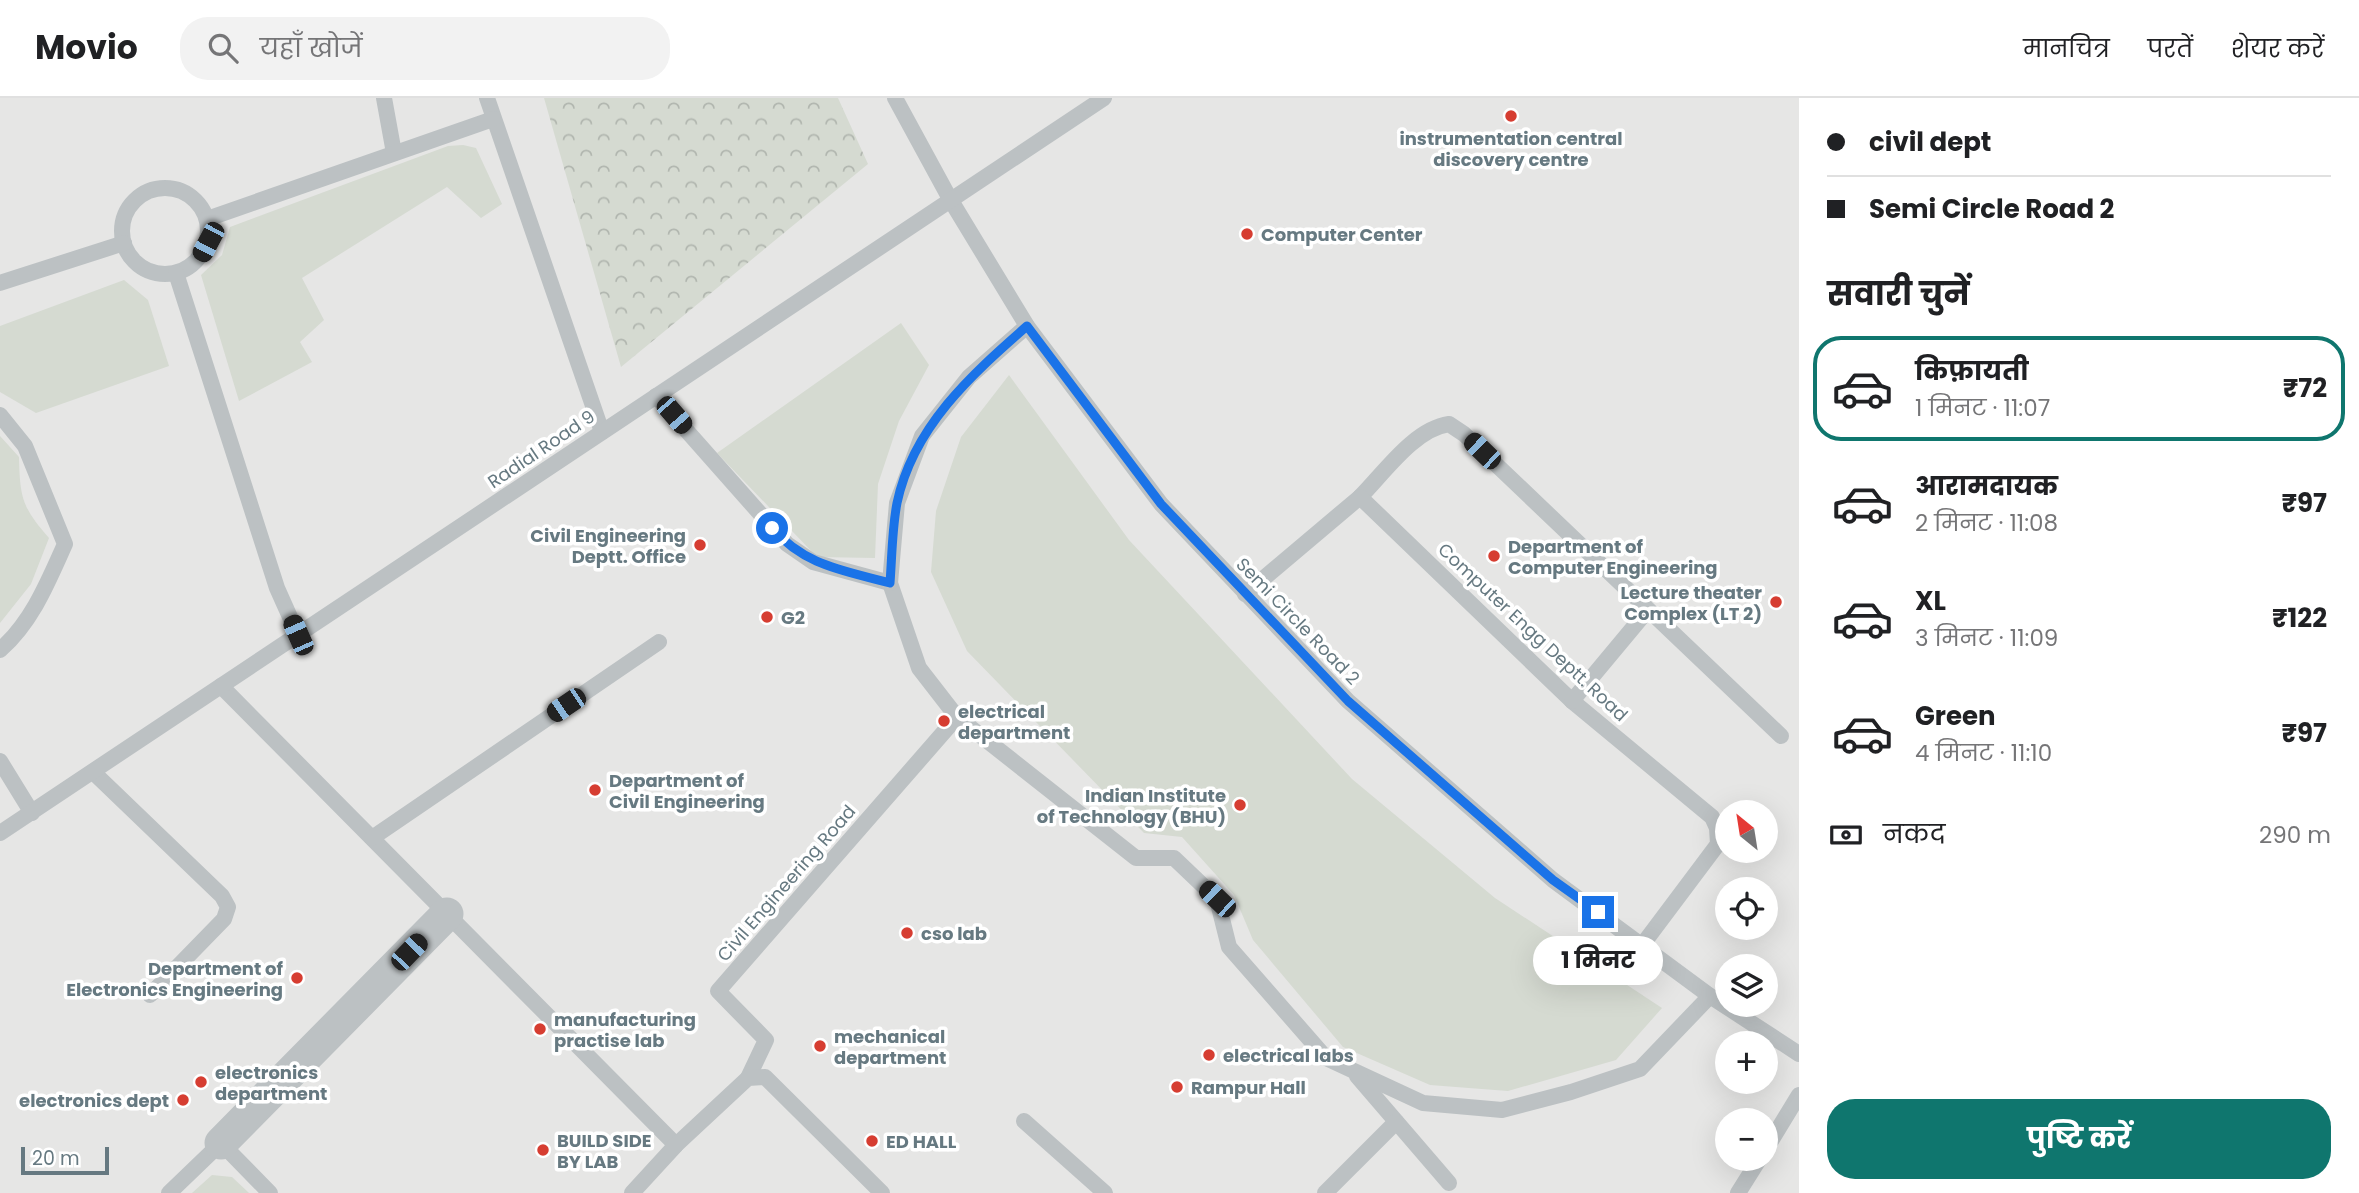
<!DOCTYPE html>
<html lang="hi">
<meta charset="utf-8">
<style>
body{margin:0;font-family:Poppins,"Noto Sans Devanagari",sans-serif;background:#f2f2f2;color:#202124;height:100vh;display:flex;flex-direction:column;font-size:26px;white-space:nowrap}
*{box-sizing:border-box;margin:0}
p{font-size:23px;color:#757577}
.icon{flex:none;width:38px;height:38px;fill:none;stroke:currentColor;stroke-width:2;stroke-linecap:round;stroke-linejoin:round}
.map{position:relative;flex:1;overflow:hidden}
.side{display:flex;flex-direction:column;background:#fff;width:560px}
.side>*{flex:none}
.top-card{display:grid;align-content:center;height:154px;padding:0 28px;background:#fff}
.needle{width:46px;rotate:330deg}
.tools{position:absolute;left:1715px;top:702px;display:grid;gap:14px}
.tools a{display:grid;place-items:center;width:63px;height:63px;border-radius:50%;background:#fff;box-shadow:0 7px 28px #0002;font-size:35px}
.scale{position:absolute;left:21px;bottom:18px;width:88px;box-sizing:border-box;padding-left:7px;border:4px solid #667981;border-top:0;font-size:19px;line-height:24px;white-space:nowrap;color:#667981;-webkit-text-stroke:5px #fff;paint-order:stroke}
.end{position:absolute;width:32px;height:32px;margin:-16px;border:9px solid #1a73e8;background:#fff;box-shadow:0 0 0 4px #fff}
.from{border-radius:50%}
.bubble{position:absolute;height:49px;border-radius:24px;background:#fff;box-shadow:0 7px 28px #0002;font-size:23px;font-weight:700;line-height:49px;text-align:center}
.car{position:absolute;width:21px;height:42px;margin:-21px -10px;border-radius:9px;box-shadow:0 0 5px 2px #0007;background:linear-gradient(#222 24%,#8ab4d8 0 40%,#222 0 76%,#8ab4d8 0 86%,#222 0)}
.top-card b{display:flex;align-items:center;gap:24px;height:66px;font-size:26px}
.top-card b+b{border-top:2px solid #e0e0e0}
.top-card i{width:18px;height:18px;background:#202124}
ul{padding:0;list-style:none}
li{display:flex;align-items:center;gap:21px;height:105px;margin:0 14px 10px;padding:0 14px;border:4px solid transparent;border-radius:28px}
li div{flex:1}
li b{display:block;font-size:26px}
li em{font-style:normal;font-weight:700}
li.selected{border-color:#0f766e}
li>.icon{width:63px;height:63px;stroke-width:1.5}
h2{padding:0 28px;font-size:32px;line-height:84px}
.pay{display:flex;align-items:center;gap:18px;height:77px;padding:0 28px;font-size:26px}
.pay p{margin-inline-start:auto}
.primary-button{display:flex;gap:14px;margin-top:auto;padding:14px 28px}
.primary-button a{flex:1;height:80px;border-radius:28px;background:#0f766e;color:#fff;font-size:28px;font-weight:700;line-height:80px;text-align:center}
header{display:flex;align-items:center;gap:42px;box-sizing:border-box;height:98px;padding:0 35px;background:#fff;border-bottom:2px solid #e0e0e0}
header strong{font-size:33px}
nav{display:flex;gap:38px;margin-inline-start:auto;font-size:24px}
.search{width:490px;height:63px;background:#f2f2f2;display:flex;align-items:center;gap:18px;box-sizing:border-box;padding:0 24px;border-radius:28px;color:#757577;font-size:26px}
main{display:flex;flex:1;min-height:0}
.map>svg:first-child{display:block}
</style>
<header>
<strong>Movio</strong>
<div class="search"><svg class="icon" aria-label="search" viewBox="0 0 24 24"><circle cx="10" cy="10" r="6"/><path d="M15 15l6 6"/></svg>यहाँ खोजें</div>
<nav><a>मानचित्र</a><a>परतें</a><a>शेयर करें</a></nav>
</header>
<main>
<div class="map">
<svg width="1799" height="1095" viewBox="0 0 1799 1095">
<defs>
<pattern id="forest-crowns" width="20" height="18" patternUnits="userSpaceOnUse" patternTransform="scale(1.75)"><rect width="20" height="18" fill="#d5dad1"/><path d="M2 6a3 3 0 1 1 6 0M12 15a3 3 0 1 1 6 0" fill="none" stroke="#b1b6af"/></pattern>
</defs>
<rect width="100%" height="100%" fill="#f5f5f2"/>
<path fill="#e6e6e5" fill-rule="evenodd" d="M 0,0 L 1799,0 L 1799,1095 L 0,1095 ZM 1727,714 L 1766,714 L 1766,752 L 1727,752 ZM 1727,791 L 1766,791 L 1766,830 L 1727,830 ZM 1727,868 L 1766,868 L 1766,906 L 1727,906 ZM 1727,945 L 1766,945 L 1766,984 L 1727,984 ZM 1727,1022 L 1766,1022 L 1766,1060 L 1727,1060 Z"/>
<g fill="#d5dad1">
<polygon points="463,47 476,50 502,106 481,120 447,89 302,180 324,222 300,244 312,264 239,303 201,177 222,157 230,129 448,48"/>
<polygon points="124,182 148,202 169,268 36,315 0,294 0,228"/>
<polygon points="901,225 929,267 899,323 878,386 875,460 817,459 717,355"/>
<polygon points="1009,277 1129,442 1352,681 1495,800 1662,910 1616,962 1508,993 1430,987 1343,949 1253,842 1234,797 1182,739 1144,735 967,553 931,474 936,413 961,339"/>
<path d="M 0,338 L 19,359 C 20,400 22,409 49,440 L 31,486 L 0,525 Z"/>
<polygon points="212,1077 232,1079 249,1095 192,1095"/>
</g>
<polygon fill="url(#forest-crowns)" points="544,0 838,0 868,66 621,269"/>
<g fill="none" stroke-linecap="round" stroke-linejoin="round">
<g stroke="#bcc1c3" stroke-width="16">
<polyline points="384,0 394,55"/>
<polyline points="487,0 602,334"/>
<polyline points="895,0 950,101 1027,228 1161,406 1348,603 1553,782 1710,898 1799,956"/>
<circle cx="165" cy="133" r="43"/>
<polyline points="207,121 493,21"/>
<polyline points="176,175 277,490 298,537"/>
<polyline points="0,185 124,145"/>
<polyline points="1027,228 969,279 922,338 897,405 890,485 919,570 957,619 1136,760 1174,760 1217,801 1229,849 1326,960 1423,1005 1502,1012 1571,994 1640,971 1710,898"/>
<polyline points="656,298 787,446 813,464 890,485"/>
<path d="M 0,317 L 25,348 L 65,446 C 48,484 32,524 0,552"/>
<path d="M 1360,399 C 1384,375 1414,331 1449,326 L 1464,336 L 1781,638"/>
<polyline points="1245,496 1360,399 1572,603 1712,719 1717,730 1718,746 1643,846"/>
<polyline points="221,588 676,1047"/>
<polyline points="1572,603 1647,513"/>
<polyline points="0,663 32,715"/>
<polyline points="93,674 222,798 228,809 224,821 150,897"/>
<polyline points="0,735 1104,0"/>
<polyline points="372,740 659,544"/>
<polyline points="1357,978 1449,1085"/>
<polyline points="748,980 766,942 718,893 957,619"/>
<polyline points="1024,1023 1105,1095"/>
<polyline points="1766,1051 1799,997"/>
<polyline points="169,1095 221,1045 270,1095"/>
<polyline points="632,1095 676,1047 748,980 765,979 882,1095"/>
<polyline points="1325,1095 1396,1024"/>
<polyline points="1738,1095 1760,1060"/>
</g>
<polyline stroke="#bcc1c3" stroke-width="33" points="221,1045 447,816"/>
</g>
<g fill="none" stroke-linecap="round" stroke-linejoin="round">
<path stroke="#1a73e8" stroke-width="9" d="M 772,430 C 805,468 843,472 890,485 C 892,459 892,431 897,405 C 913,329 971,277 1027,228 L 1161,406 L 1348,603 L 1553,782 L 1598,814"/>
</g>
<g fill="#d63d31" stroke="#fff" stroke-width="2.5">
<circle cx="1511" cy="18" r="7"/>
<circle cx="1247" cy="136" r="7"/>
<circle cx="700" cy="447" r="7"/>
<circle cx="1494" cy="458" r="7"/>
<circle cx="1776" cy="504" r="7"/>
<circle cx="767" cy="519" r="7"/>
<circle cx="944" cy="623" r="7"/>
<circle cx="595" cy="692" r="7"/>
<circle cx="1240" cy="707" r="7"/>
<circle cx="907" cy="835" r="7"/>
<circle cx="297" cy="880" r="7"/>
<circle cx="540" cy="931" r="7"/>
<circle cx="820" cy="948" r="7"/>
<circle cx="1209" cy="957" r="7"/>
<circle cx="201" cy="984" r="7"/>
<circle cx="1177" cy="989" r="7"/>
<circle cx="183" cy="1002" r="7"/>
<circle cx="872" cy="1043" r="7"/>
<circle cx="543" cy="1052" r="7"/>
</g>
<g text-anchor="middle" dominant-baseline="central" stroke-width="7" stroke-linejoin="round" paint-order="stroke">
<g font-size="18" font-weight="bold" fill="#667981" stroke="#fff" text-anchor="start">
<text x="1511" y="40" text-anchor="middle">instrumentation central<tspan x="1511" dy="21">discovery centre</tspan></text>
<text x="1261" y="136">Computer Center</text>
<text x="686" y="437" text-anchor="end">Civil Engineering<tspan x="686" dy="21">Deptt. Office</tspan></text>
<text x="1508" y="448">Department of<tspan x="1508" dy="21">Computer Engineering</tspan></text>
<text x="1762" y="494" text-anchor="end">Lecture theater<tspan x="1762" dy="21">Complex (LT 2)</tspan></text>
<text x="781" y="519">G2</text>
<text x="958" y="613">electrical<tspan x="958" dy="21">department</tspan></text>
<text x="609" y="682">Department of<tspan x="609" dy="21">Civil Engineering</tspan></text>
<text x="1226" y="697" text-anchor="end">Indian Institute<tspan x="1226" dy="21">of Technology (BHU)</tspan></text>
<text x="921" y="835">cso lab</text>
<text x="283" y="870" text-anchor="end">Department of<tspan x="283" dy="21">Electronics Engineering</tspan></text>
<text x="554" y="921">manufacturing<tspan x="554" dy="21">practise lab</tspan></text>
<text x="834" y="938">mechanical<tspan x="834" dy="21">department</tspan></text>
<text x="1223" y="957">electrical labs</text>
<text x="215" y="974">electronics<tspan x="215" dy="21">department</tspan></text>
<text x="1191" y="989">Rampur Hall</text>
<text x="169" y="1002" text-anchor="end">electronics dept</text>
<text x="557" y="1042">BUILD SIDE<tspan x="557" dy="21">BY LAB</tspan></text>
<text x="886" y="1043">ED HALL</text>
</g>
<g font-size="18" fill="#667981" stroke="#fff">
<text transform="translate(541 351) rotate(-34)">Radial Road 9</text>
<text transform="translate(1298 523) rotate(46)">Semi Circle Road 2</text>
<text transform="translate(1533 534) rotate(43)">Computer Engg Deptt. Road</text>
<text transform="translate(786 785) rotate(-49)">Civil Engineering Road</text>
</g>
</g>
</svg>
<div class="tools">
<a><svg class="needle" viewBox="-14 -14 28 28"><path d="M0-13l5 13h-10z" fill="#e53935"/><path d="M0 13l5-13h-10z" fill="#757577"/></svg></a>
<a><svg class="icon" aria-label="locate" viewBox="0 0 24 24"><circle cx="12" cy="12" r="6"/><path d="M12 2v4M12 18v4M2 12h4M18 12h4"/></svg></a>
<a><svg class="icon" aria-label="layers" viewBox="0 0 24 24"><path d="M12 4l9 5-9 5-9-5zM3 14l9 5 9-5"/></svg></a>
<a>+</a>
<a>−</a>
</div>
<div class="scale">20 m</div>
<i class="end from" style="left:772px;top:430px"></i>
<i class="end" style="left:1598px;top:814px"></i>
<div class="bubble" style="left:1533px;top:838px;width:130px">1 मिनट</div>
<i class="car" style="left:208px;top:144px;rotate:208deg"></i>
<i class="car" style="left:674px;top:317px;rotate:139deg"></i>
<i class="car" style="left:1482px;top:353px;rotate:314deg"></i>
<i class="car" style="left:298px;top:537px;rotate:336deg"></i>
<i class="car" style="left:566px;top:607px;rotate:236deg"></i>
<i class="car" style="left:1217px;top:801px;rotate:314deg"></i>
<i class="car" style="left:409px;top:854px;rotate:44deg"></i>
</div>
<section class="side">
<div class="top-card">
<b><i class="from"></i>civil dept</b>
<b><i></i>Semi Circle Road 2</b>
</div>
<h2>सवारी चुनें</h2>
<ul>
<li class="selected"><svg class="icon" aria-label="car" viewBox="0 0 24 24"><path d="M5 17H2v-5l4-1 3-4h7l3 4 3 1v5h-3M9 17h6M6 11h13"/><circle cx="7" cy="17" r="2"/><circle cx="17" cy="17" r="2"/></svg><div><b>किफ़ायती</b><p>1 मिनट · 11:07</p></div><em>₹72</em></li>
<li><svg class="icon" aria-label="car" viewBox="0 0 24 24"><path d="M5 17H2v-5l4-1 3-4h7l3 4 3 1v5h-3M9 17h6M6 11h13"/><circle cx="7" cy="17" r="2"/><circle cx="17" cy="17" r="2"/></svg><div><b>आरामदायक</b><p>2 मिनट · 11:08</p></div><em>₹97</em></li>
<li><svg class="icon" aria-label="car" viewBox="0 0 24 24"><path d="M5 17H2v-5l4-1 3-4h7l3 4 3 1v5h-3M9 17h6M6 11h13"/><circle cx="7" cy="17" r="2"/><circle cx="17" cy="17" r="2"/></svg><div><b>XL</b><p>3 मिनट · 11:09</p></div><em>₹122</em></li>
<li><svg class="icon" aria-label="car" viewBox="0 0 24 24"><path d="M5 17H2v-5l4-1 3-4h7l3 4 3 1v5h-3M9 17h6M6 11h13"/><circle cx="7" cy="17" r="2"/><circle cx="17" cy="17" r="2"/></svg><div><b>Green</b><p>4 मिनट · 11:10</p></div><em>₹97</em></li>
</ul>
<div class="pay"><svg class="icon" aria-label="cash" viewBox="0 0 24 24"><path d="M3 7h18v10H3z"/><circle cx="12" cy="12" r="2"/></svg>नकद<p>290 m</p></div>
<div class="primary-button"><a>पुष्टि करें</a></div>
</section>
</main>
